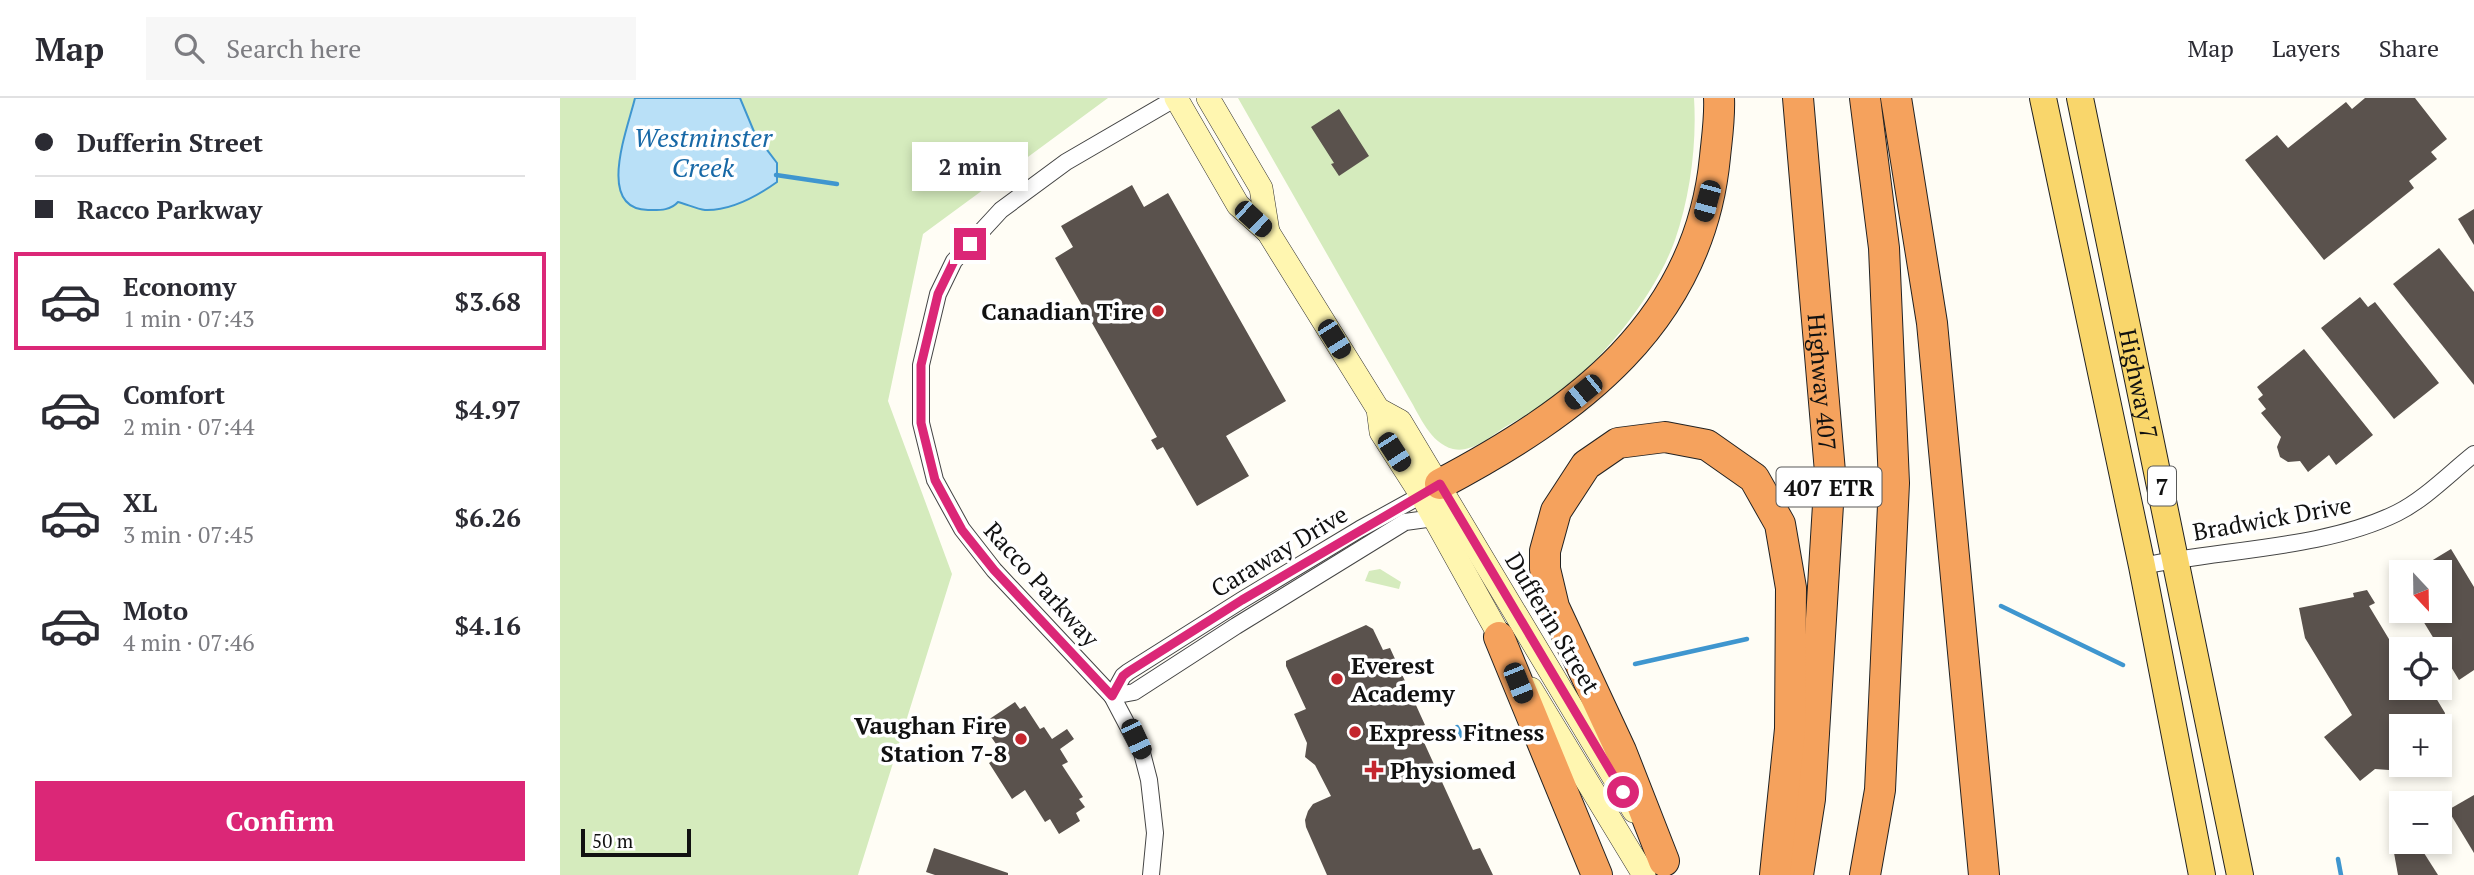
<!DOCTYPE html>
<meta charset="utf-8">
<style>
body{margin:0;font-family:"PT Serif",serif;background:#f7f7f7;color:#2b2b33;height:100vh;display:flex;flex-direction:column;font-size:26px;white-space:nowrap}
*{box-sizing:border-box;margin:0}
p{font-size:23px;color:#7c7c81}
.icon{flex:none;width:38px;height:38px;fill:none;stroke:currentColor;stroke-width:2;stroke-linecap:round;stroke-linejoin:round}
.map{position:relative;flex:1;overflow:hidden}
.details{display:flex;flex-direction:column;background:#fff;width:560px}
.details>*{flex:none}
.banner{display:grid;align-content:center;height:154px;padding:0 35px;background:#fff}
.needle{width:46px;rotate:158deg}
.tools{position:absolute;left:1829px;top:462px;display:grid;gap:14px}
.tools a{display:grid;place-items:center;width:63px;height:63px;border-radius:0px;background:#fff;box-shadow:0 4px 10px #0003;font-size:35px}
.scale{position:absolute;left:21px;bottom:18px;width:110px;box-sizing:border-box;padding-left:7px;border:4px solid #111;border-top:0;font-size:19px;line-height:24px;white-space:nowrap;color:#111;-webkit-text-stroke:5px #fff;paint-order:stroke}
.end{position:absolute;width:32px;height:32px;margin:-16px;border:9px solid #db2777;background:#fff;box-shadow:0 0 0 4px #fff}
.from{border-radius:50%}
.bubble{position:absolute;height:49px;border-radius:0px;background:#fff;box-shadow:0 4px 10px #0003;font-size:23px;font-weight:600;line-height:49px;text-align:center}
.car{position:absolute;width:21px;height:42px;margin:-21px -10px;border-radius:9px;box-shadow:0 0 5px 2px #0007;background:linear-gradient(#222 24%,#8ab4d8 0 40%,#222 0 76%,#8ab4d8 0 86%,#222 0)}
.banner b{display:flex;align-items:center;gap:24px;height:66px;font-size:26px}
.banner b+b{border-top:2px solid #e1e1e2}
.banner i{width:18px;height:18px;background:#2b2b33}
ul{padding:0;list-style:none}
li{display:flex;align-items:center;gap:21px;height:98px;margin:0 14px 10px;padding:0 21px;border:4px solid transparent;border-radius:0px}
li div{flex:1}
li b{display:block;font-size:26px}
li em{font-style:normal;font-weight:600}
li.on{border-color:#db2777}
li>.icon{width:63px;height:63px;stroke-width:1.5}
.button{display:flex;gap:14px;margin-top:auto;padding:14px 35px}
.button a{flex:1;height:80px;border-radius:0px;background:#db2777;color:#fff;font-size:28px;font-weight:600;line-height:80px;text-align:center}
header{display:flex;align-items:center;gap:42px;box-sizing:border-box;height:98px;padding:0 35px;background:#fff;border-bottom:2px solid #e1e1e2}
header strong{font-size:33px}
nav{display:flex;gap:38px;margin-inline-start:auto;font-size:24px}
.search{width:490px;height:63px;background:#f7f7f7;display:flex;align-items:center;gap:18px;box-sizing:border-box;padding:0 24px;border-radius:0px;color:#7c7c81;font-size:26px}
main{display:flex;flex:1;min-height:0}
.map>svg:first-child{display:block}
</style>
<header>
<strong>Map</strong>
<div class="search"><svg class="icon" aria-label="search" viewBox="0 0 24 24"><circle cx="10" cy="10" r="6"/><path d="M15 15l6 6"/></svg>Search here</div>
<nav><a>Map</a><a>Layers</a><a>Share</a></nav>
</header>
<main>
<section class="details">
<div class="banner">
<b><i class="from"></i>Dufferin Street</b>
<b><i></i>Racco Parkway</b>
</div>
<ul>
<li class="on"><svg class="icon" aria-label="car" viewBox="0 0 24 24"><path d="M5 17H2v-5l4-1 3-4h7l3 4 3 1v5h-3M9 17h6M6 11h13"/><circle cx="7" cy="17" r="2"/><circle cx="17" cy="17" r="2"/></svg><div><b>Economy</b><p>1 min · 07:43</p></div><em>$3.68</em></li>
<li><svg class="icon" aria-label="car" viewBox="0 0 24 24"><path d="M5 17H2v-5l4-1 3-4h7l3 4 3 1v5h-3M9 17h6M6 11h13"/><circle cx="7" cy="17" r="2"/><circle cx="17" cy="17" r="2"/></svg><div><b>Comfort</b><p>2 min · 07:44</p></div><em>$4.97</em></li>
<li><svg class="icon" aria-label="car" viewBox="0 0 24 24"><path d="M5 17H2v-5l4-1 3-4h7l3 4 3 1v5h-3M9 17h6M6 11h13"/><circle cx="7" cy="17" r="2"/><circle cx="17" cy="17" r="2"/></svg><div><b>XL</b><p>3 min · 07:45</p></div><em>$6.26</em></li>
<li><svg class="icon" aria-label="car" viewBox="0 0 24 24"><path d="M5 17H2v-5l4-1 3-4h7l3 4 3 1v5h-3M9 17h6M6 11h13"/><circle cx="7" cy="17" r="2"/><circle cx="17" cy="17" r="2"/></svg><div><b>Moto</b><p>4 min · 07:46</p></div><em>$4.16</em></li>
</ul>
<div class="button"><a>Confirm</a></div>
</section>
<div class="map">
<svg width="1914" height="777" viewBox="0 0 1914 777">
<rect width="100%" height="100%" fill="#fffdf5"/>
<g fill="#d5ebbd">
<polygon points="0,0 548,0 363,136 328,303 392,476 298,777 0,777"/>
<path d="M 678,0 L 1134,0 C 1137,46 1130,99 1115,142 C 1095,198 1042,263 995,298 C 980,310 962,319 945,329 C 930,339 912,355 893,351 C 870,345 860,318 849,300 Z"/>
<polygon points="820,471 841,484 839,491 805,483 809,473"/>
</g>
<path fill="#b9e0f7" stroke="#3f96cf" stroke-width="2" d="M 75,0 L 180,0 L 195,36 L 217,65 L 217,84 C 196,99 171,113 145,112 C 137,111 126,106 118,104 C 110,113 99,112 88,112 C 35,111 68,30 75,0 Z"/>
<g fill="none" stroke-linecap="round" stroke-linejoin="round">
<g stroke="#3f96cf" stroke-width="4.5">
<polyline points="216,77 277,86"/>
<polyline points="1441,508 1563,567"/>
<polyline points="1075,566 1187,541"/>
<polyline points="897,629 904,642 921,634"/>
<polyline points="1778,761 1781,777"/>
</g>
</g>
<g fill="#5a524d">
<polygon points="1805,0 1855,0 1887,41 1871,54 1877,61 1849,83 1854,90 1764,162 1685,62 1717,37 1728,50 1786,4 1792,11"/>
<polygon points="779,11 809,58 779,78 771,66 774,65 751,29"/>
<polygon points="572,87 584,109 608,95 726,303 666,338 689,378 637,408 603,349 597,352 591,342 597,339 495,160 513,149 501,128"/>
<polygon points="1914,111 1914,147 1898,121"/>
<polygon points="1879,150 1914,194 1914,287 1833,186"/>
<polygon points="1800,199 1808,209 1815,204 1879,285 1834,321 1761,230"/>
<polygon points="1744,251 1813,337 1776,367 1769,357 1748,374 1740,363 1728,364 1720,359 1717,349 1721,339 1701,315 1706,311 1698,301 1703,297 1697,289"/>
<polygon points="1891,451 1914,489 1914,572 1899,582 1857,513 1880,513 1880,474 1853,474"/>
<polygon points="1807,492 1815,505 1809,508 1841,561 1841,590 1870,590 1885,615 1883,628 1841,628 1841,659 1830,658 1829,672 1815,671 1800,683 1764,639 1792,617 1745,540 1739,510 1794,499 1793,495"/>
<polygon points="806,527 813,531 823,552 830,550 865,627 857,629 913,752 920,750 933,777 767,777 746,729 745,722 748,713 753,706 771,698 755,667 745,659 747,645 734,616 746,611 726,568 726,563"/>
<polygon points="455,604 460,611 465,608 480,631 484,629 492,641 507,631 514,641 500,651 508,664 502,667 523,699 519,701 525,709 516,715 520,723 499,736 490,721 485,724 465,692 452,701 429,665 443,656 427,633 433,629 428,622"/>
<polygon points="1914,697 1914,755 1888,712"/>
<polygon points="1832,744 1857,744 1878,777 1838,777"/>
<polygon points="374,750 448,775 448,777 375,777 366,774"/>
</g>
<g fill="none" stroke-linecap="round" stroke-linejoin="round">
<g stroke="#444" stroke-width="18">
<g id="street">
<path d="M 1582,468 C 1662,451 1764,451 1837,415 C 1865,401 1890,375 1914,356"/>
<polyline points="552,598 563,578 568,574 682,502 800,431 869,393"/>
<polyline points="552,598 574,594 676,528 845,424 874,420"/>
<polyline points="591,777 595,735 589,682 582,655 552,598 434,472 402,431 375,382 361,325 361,267 378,196 394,163 441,112 506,64 616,0"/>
</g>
</g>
<g stroke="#333" stroke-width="24">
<g id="secondary">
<polyline points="616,0 678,107 708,134 818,311 821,334 862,398 948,553"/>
<polyline points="648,0 701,90 708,134"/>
<polyline points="818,311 840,323 1074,713"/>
<polyline points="971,591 1084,777"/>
</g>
</g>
<g stroke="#222" stroke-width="28">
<g id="primary">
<polyline points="1483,0 1582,468 1642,777"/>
<path id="s1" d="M 1520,0 L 1680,777"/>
</g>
</g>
<g stroke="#222" stroke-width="32">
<g id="highway">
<path id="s2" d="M 1238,0 L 1270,374 L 1250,701 L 1238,777"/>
<polyline points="1336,0 1372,225 1424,777"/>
<path d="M 880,386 C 1016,314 1139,225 1155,59 C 1157,39 1160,20 1159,0"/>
<polyline points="939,539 1037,777"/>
<polyline points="1104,763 1061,653 994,509 985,471 985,453 996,413 1026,367 1058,345 1105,339 1147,347 1194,380 1220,426 1231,490 1230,631 1215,777"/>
<polyline points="1305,777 1320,692 1334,385 1324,150 1305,0"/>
</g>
</g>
<use href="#street" stroke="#fff" stroke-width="16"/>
<use href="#secondary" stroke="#fff6b0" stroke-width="23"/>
<use href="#primary" stroke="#f9d66b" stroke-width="26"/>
<use href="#highway" stroke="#f5a25d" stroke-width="30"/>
</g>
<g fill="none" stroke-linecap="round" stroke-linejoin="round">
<polyline stroke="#db2777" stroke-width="9" points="410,146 394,163 378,196 361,267 361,325 375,382 402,432 434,472 552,598 563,578 568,574 682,502 880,386 1063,694"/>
</g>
<g fill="#c4262e" stroke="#fff" stroke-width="2.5">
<circle cx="598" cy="213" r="7"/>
<circle cx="777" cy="581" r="7"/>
<circle cx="795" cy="634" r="7"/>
<circle cx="461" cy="641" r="7"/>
<path d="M810.5 661.5h7v7h7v7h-7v7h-7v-7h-7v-7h7z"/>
</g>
<g text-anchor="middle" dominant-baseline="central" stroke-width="7" stroke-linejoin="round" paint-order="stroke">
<g fill="#fff" stroke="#585858" stroke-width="2">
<rect x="1588" y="368.5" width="28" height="39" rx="5"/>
<rect x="1216.5" y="369.5" width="105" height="39" rx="5"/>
</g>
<g font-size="23" font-weight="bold" fill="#111">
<text x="1602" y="388">7</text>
<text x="1269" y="389">407 ETR</text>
</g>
<g font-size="24" font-weight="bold" fill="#111" stroke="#fff" text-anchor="start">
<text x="584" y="213" text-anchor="end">Canadian Tire</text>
<text x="791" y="567">Everest<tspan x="791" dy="28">Academy</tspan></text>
<text x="447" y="627" text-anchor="end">Vaughan Fire<tspan x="447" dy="28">Station 7-8</tspan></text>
<text x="809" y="634">Express Fitness</text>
<text x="830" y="672">Physiomed</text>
</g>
<g font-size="24" fill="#111" stroke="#fff">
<text stroke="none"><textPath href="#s2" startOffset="285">Highway 407</textPath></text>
<text stroke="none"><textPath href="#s1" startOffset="292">Highway 7</textPath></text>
<text transform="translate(1712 420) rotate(-10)">Bradwick Drive</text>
<text transform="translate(719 453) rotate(-31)">Caraway Drive</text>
<text transform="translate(482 486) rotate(48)">Racco Parkway</text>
<text transform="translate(993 525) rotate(59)">Dufferin Street</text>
</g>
<g font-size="26" font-style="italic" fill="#1768a6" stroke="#fff">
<text x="143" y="39">Westminster<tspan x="143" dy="30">Creek</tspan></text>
</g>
</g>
</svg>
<div class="tools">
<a><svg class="needle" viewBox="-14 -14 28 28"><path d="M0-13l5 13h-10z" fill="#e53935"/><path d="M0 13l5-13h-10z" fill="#7c7c81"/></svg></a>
<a><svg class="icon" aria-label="locate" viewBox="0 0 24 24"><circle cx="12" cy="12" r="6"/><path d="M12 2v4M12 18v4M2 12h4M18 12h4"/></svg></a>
<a>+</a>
<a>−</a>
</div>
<div class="scale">50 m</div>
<i class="end from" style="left:1063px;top:694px"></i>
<i class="end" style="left:410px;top:146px"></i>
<div class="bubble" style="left:352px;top:44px;width:116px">2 min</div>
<i class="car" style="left:1147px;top:103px;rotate:195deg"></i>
<i class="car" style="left:693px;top:121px;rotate:133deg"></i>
<i class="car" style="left:774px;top:241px;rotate:148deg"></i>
<i class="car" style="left:1023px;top:294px;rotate:231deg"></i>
<i class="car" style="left:834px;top:354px;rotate:147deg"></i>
<i class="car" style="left:958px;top:585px;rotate:158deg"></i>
<i class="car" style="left:576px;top:641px;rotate:155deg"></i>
</div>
</main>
